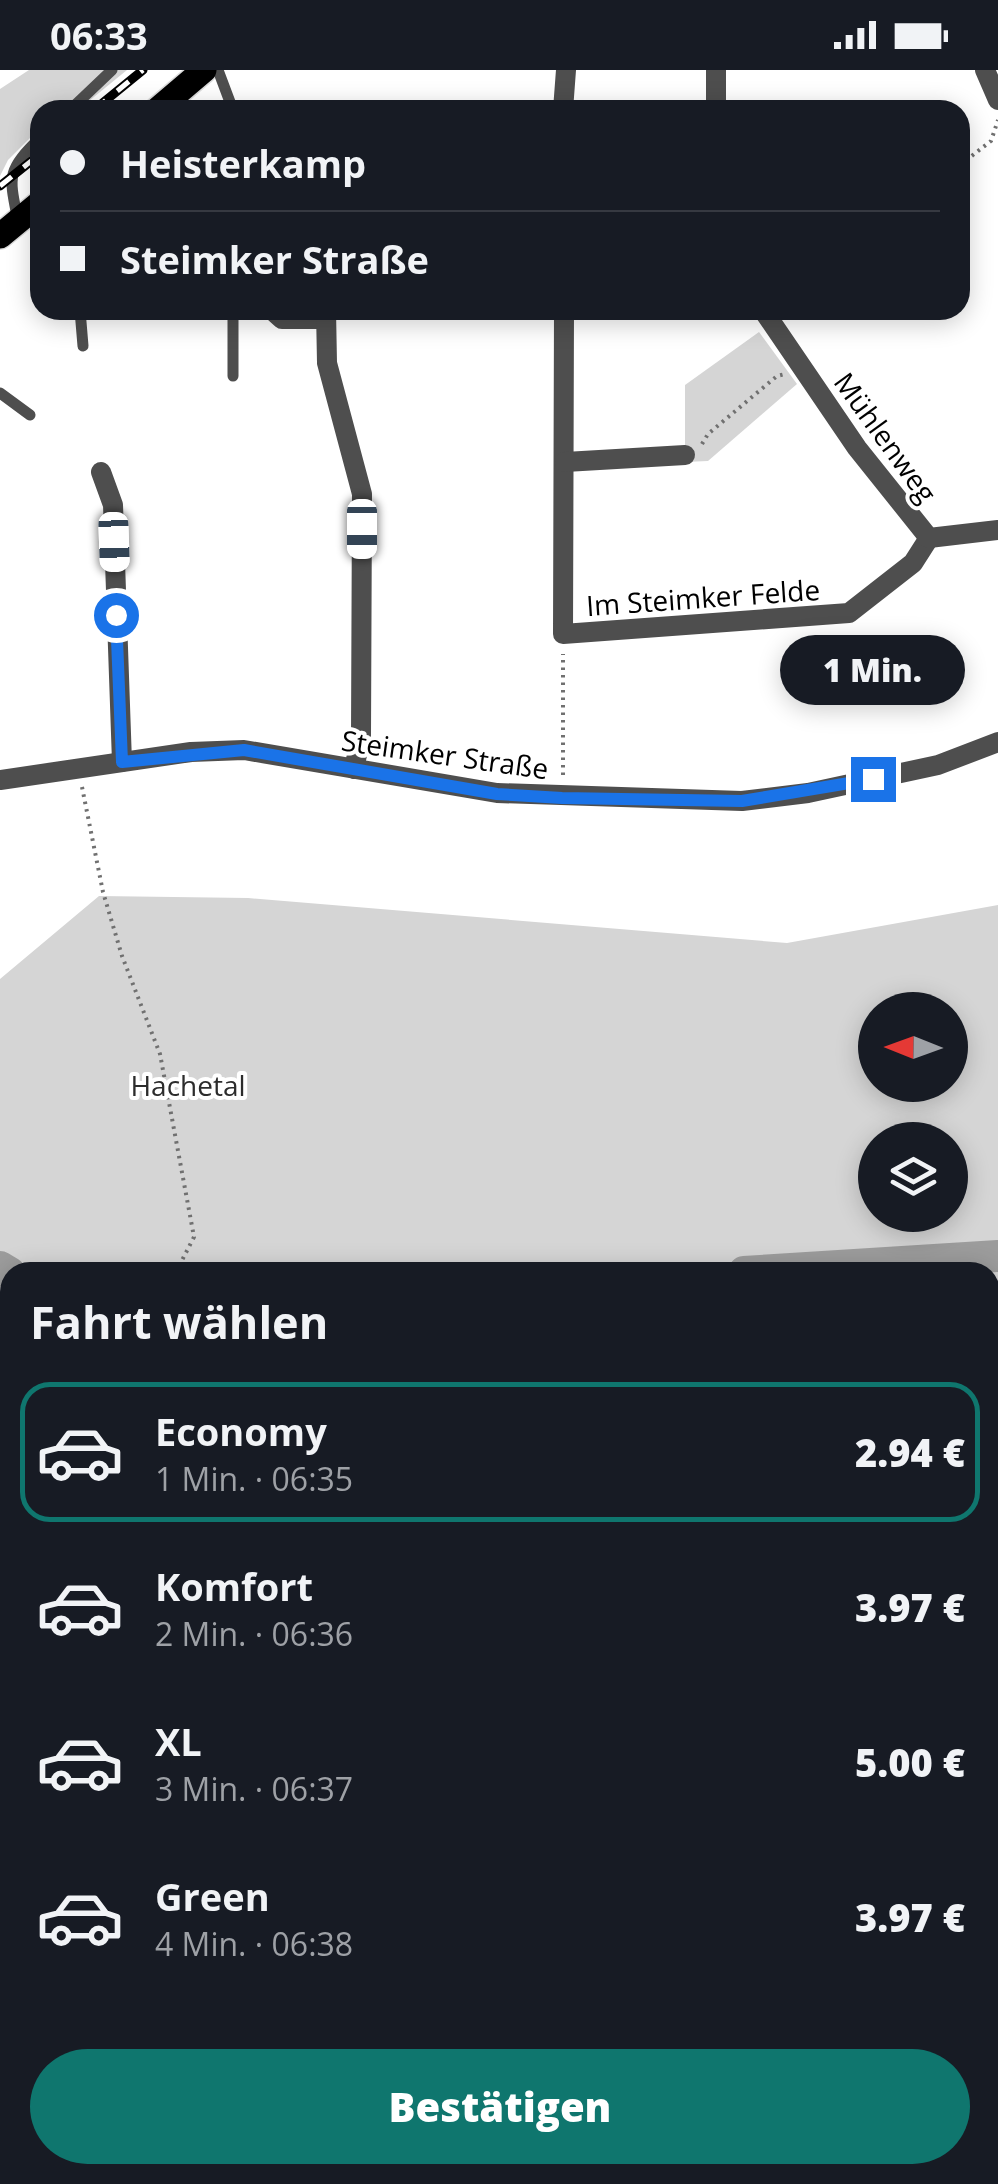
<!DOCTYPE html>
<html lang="de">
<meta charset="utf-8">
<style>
body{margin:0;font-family:"Open Sans",sans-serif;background:#20242c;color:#f1f3f6;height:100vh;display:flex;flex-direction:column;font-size:38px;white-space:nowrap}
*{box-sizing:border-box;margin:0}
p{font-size:32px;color:#9ea1a6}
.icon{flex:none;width:55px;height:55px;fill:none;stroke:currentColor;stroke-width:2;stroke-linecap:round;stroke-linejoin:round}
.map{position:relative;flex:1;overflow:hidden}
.details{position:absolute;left:0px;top:1192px;width:1000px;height:922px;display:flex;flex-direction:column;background:#171b24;border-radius:30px 30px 0 0;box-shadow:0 5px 25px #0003}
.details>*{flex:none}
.banner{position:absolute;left:30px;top:30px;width:940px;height:220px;border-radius:30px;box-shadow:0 5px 25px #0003;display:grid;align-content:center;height:220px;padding:0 30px;background:#171b24}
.needle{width:65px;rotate:271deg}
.fabs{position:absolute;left:858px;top:922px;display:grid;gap:20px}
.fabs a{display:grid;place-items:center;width:110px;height:110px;border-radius:50%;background:#171b24;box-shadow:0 5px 25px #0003;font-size:50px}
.end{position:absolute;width:45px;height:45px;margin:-22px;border:12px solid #1a73e8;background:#fff;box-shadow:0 0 0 5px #fff}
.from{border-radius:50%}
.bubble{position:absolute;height:70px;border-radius:35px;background:#171b24;box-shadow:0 5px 25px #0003;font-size:32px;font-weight:800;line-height:70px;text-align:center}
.car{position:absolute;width:30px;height:60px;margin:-30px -15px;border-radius:12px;box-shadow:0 0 8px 2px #0007;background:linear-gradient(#fff 24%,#345 0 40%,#fff 0 76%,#345 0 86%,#fff 0)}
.banner b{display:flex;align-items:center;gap:35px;height:95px;font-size:38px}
.banner b+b{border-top:2px solid #363941}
.banner i{width:25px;height:25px;background:#f1f3f6}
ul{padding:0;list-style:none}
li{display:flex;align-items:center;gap:30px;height:140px;margin:0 20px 15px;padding:0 10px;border:5px solid transparent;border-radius:30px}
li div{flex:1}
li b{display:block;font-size:38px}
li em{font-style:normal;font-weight:800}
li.current{border-color:#0f766e}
li>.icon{width:90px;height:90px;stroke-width:1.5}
h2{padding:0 30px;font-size:45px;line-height:120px}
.button{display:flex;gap:20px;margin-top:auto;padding:20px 30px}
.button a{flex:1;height:115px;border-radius:60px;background:#0f766e;color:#fff;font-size:40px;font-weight:800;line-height:115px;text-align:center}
.status{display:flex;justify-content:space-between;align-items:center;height:70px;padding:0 50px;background:#171b24;direction:ltr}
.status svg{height:28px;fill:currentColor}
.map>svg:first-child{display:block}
</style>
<div class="status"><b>06:33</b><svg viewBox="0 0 49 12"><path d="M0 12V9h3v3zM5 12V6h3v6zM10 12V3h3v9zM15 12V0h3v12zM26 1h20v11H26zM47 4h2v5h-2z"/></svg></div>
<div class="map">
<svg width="998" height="2114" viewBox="0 0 998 2114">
<rect width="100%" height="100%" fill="#fff"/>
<g fill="#d5d5d5" fill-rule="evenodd">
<polygon points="29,0 127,0 78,40 40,40 40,71 33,76 32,66 8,90 0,106 0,19"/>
<polygon points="759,262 797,314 708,391 685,392 685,315"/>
<path d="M 99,826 L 248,828 L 787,873 L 998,835 L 998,1541 L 990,1542 L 990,1202 L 10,1202 L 10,1665 L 0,1665 L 0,909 ZM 950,940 L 950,1015 L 875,1015 L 875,940 ZM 875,1070 L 950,1070 L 950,1145 L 875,1145 Z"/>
</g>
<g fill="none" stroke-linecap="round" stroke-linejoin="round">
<g stroke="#9c9c9c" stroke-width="32">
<polyline points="0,1197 10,1203"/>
<polyline points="744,1202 998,1186"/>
</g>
<g stroke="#dbdbdb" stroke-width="28">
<g id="primary">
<polyline points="157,40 204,0"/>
<polyline points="0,166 40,133"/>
</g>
</g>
<g stroke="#707070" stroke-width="4" stroke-dasharray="2.5 5" stroke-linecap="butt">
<polyline points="960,95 991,71 998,50"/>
<polyline points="702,374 708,364 777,306 785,304"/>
<polyline points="563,705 563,584"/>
<polyline points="82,717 103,822 122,886 160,984 194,1167 176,1202"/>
<polyline points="990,1619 998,1618"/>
<polyline points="990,1679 998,1678"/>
<polyline points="0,1723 10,1718"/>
<polyline points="990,2103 998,2104"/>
<polyline points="118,2105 129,2105"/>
<polyline points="334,2105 338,2114"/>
<polyline points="611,2105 616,2114"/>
<polyline points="0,2111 55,2105"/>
<polyline points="293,2114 295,2105"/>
<polyline points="971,2114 972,2105"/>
</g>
<g stroke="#4e4e4e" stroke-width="11">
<polyline points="218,0 233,40"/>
<polyline points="70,40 112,0"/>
<path d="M 18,151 C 9,106 6,101 40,68"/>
<polyline points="80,240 83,276"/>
<polyline points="233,240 233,306"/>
<polyline points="0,323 30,345"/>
<polyline points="84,2105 85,2114"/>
</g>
<g stroke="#4e4e4e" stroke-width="20">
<polyline points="716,0 716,40"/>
<polyline points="985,0 998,30"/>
<polyline points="563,40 566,0"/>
<polyline points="272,240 282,249 326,249"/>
<polyline points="326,240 327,293 362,424 361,666 354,699"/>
<polyline points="564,240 563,564 849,543 913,493 929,468"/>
<polyline points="763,240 857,378 929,468 998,460"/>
<polyline points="565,392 685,385"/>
<polyline points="101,402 113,435 122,692"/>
<polyline points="0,710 191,682 244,680 497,723 742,731 808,723 938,695 998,672"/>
<polyline points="421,2105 461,2114"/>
<polyline points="813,2105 820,2114"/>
<polyline points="518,2114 562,2105"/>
</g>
<g stroke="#4e4e4e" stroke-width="20">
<polyline points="0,1950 10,1951"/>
<polyline points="990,2003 998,2006"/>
</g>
<use href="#primary" stroke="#000" stroke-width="25"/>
<g stroke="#000" stroke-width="9">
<g id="rail">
<polyline points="94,40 143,0"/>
<polyline points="0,116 40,84"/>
</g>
</g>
<use href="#rail" stroke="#fff" stroke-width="5" stroke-dasharray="15" stroke-linecap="butt"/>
</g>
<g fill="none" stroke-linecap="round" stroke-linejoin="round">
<polyline stroke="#1a73e8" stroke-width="12" points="116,545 122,692 244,680 497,724 562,728 742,731 873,709"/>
</g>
<g text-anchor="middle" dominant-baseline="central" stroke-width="8" stroke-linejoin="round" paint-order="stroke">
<g font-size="28" fill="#000" stroke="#fff">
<text transform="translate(886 367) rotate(54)">Mühlenweg</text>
<text transform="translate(703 527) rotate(-4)">Im Steimker Felde</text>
<text transform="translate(445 684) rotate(8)">Steimker Straße</text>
</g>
<g font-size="28" fill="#2c2c2c" stroke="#fff">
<text x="188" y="1015">Hachetal</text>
</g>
</g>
</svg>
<div class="fabs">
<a><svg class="needle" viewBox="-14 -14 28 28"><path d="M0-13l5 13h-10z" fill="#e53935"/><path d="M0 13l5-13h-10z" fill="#9ea1a6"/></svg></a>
<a><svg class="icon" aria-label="layers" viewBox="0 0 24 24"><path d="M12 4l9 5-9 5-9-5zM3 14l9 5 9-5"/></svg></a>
</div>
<i class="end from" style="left:116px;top:545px"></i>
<i class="end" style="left:873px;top:709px"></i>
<div class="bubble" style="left:780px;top:565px;width:185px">1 Min.</div>
<i class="car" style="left:362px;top:459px;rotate:180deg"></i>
<i class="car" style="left:114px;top:472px;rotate:178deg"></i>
<div class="banner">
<b><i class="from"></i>Heisterkamp</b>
<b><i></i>Steimker Straße</b>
</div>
<section class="details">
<h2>Fahrt wählen</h2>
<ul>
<li class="current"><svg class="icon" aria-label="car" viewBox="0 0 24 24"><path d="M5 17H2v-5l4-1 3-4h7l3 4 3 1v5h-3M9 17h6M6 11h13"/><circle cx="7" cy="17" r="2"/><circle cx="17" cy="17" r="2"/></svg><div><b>Economy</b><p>1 Min. · 06:35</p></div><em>2.94 €</em></li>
<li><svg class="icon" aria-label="car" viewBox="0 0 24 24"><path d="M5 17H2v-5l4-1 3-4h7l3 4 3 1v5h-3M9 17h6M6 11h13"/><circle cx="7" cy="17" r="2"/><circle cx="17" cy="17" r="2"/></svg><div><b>Komfort</b><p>2 Min. · 06:36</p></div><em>3.97 €</em></li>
<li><svg class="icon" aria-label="car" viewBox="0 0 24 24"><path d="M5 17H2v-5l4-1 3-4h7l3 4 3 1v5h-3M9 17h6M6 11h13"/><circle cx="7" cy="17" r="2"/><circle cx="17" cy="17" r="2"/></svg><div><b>XL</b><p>3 Min. · 06:37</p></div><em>5.00 €</em></li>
<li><svg class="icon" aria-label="car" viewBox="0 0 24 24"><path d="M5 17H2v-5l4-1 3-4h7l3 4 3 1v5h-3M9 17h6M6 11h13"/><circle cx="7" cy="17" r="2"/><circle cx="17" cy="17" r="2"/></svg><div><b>Green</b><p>4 Min. · 06:38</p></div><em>3.97 €</em></li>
</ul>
<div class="button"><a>Bestätigen</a></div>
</section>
</div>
